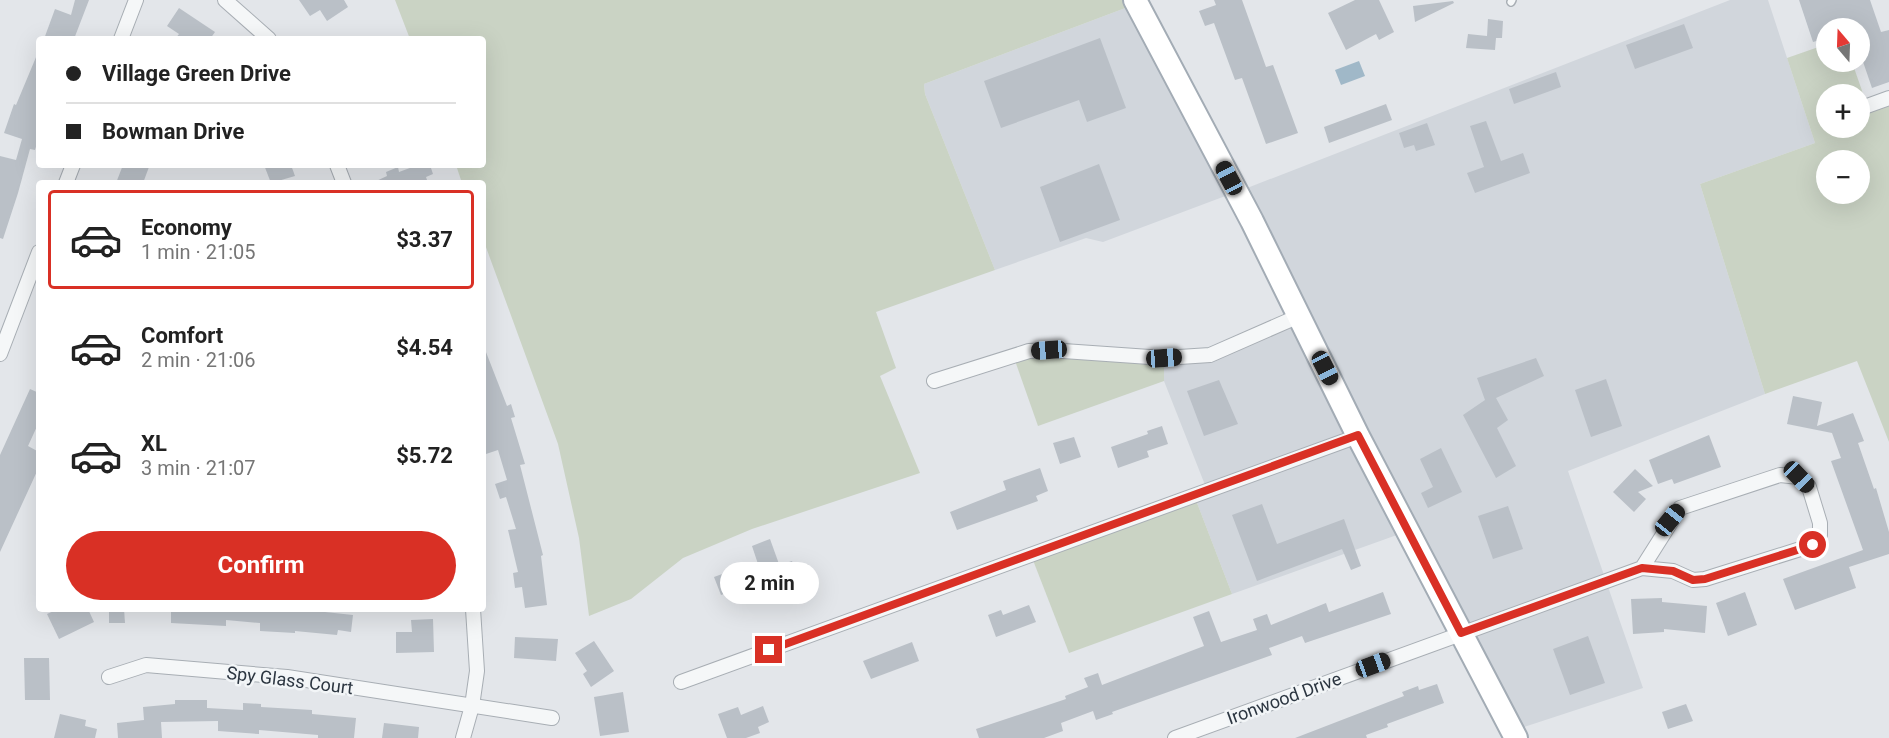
<!DOCTYPE html>
<meta charset="utf-8">
<style>
body{margin:0;font-family:Roboto,sans-serif;background:#f2f2f2;color:#222;height:100vh;display:flex;flex-direction:column;font-size:22px;white-space:nowrap}
*{box-sizing:border-box;margin:0}
p{font-size:20px;color:#767676}
.icon{flex:none;width:33px;height:33px;fill:none;stroke:currentColor;stroke-width:2;stroke-linecap:round;stroke-linejoin:round}
.map{position:relative;flex:1;overflow:hidden}
.drawer{position:absolute;left:36px;top:180px;width:450px;height:432px;display:flex;flex-direction:column;background:#fff;border-radius:6px;box-shadow:0 6px 24px #0002}
.drawer>*{flex:none}
.hud{position:absolute;left:36px;top:36px;width:450px;height:132px;border-radius:6px;box-shadow:0 6px 24px #0002;display:grid;align-content:center;height:132px;padding:0 30px;background:#fff}
.needle{width:39px;rotate:341deg}
.buttons{position:absolute;left:1816px;top:18px;display:grid;gap:12px}
.buttons a{display:grid;place-items:center;width:54px;height:54px;border-radius:50%;background:#fff;box-shadow:0 6px 24px #0002;font-size:30px}
.end{position:absolute;width:27px;height:27px;margin:-14px;border:8px solid #d93025;background:#fff;box-shadow:0 0 0 3px #fff}
.from{border-radius:50%}
.bubble{position:absolute;height:42px;border-radius:21px;background:#fff;box-shadow:0 6px 24px #0002;font-size:20px;font-weight:700;line-height:42px;text-align:center}
.car{position:absolute;width:18px;height:36px;margin:-18px -9px;border-radius:8px;box-shadow:0 0 4px 2px #0007;background:linear-gradient(#222 24%,#8ab4d8 0 40%,#222 0 76%,#8ab4d8 0 86%,#222 0)}
.hud b{display:flex;align-items:center;gap:21px;height:57px;font-size:22px}
.hud b+b{border-top:2px solid #e0e0e0}
.hud i{width:15px;height:15px;background:#222}
ul{padding:10px 0 0;list-style:none}
li{display:flex;align-items:center;gap:18px;height:99px;margin:0 12px 9px;padding:0 18px;border:3px solid transparent;border-radius:6px}
li div{flex:1}
li b{display:block;font-size:22px}
li em{font-style:normal;font-weight:700}
li.active{border-color:#d93025}
li>.icon{width:54px;height:54px;stroke-width:1.5}
.primary-button{display:flex;gap:12px;margin-top:auto;padding:12px 30px}
.primary-button a{flex:1;height:69px;border-radius:36px;background:#d93025;color:#fff;font-size:24px;font-weight:700;line-height:69px;text-align:center}
.map>svg:first-child{display:block}
</style>
<div class="map">
<svg width="1889" height="738" viewBox="0 0 1889 738">
<rect width="100%" height="100%" fill="#e3e6ea"/>
<polygon fill="#d1d6dc" points="1730,0 1768,0 1815,143 1700,184 1765,394 1568,471 1643,688 1512,731 1408,531 1232,594 1194,495 1207,490 1164,381 1164,358 1210,355 1298,316 1236,192 1103,242 1086,238 995,270 925,94 924,84 1136,4 1237,192"/>
<g fill="#cad3c4" fill-rule="evenodd">
<polygon points="395,0 1134,0 1136,4 924,84 925,94 995,270 876,312 896,368 880,376 920,473 752,529 683,558 631,599 589,616 579,538 558,444 483,239 483,183 462,183 456,165 483,165 483,39 410,39"/>
<path d="M 1827,44 L 1827,62 L 1852,62 L 1867,105 L 1889,98 L 1889,442 L 1857,361 L 1765,394 L 1700,184 L 1815,143 L 1787,58 ZM 1827,94 L 1860,94 L 1860,128 L 1827,128 ZM 1827,160 L 1860,160 L 1860,194 L 1827,194 Z"/>
<polygon points="1013,355 1164,358 1164,381 1038,426"/>
<polygon points="1194,495 1232,594 1069,653 1031,555"/>
</g>
<polygon fill="#a0b8c8" points="1359,61 1365,76 1341,85 1335,70"/>
<g fill="#bac0c7">
<polygon points="75,0 89,0 74,39 44,39 55,9 71,15"/>
<polygon points="299,0 344,0 348,7 327,21 320,10 310,16"/>
<polygon points="1214,0 1242,0 1266,67 1273,65 1298,133 1266,144 1242,78 1235,80 1214,23 1205,26 1199,11 1216,5"/>
<polygon points="1355,0 1379,0 1394,32 1379,40 1376,34 1346,50 1328,13"/>
<polygon points="1799,0 1870,0 1881,32 1889,30 1889,82 1872,88 1860,53 1860,28 1827,28 1827,38 1813,42"/>
<polygon points="1453,1 1454,3 1415,22 1413,6"/>
<polygon points="179,8 215,32 210,39 175,39 179,34 167,26"/>
<polygon points="1488,19 1503,21 1502,38 1496,38 1495,50 1466,48 1468,34 1487,36"/>
<polygon points="1684,24 1693,48 1635,69 1626,45"/>
<polygon points="1100,38 1126,108 1087,122 1079,100 1001,128 984,81"/>
<polygon points="39,50 39,137 35,150 30,149 18,193 3,239 0,238 0,156 16,160 22,139 4,133 14,104 16,105"/>
<polygon points="1556,72 1561,87 1514,104 1509,89"/>
<polygon points="1386,104 1392,120 1329,143 1324,127"/>
<polygon points="1486,121 1501,161 1523,153 1530,173 1475,193 1467,173 1484,167 1470,126"/>
<polygon points="1427,123 1435,145 1416,151 1414,145 1404,148 1399,133"/>
<polygon points="1099,164 1120,220 1060,242 1040,187"/>
<polygon points="123,165 149,167 143,183 116,183"/>
<polygon points="264,165 291,165 295,176 271,183"/>
<polygon points="418,165 430,165 433,174 426,177 428,183 372,183 387,176 386,172 398,167 399,172"/>
<polygon points="484,347 507,406 511,404 515,417 511,418 525,464 520,465 543,555 541,556 547,605 525,608 522,587 515,588 513,573 518,572 508,530 516,529 506,497 500,499 495,484 507,480 498,450 486,454 483,444"/>
<polygon points="1536,358 1544,376 1496,398 1508,420 1497,428 1516,466 1496,478 1463,415 1485,400 1477,378"/>
<polygon points="1606,379 1622,426 1591,437 1575,390"/>
<polygon points="1219,380 1238,424 1204,436 1187,391"/>
<polygon points="30,389 39,393 39,422 28,446 39,452 39,467 0,552 0,455"/>
<polygon points="1793,396 1822,402 1817,426 1853,413 1864,441 1858,443 1874,489 1876,488 1889,532 1889,554 1849,567 1856,588 1795,610 1783,579 1863,550 1831,461 1841,458 1832,433 1787,424"/>
<polygon points="1162,426 1168,444 1147,451 1149,457 1118,468 1111,447 1148,434 1147,431"/>
<polygon points="1709,435 1721,467 1674,484 1672,479 1658,484 1649,460"/>
<polygon points="1074,437 1081,457 1060,464 1053,443"/>
<polygon points="1441,448 1462,492 1428,508 1421,493 1433,487 1420,459"/>
<polygon points="1040,468 1048,491 1036,496 1038,501 957,530 950,512 1006,490 1003,481"/>
<polygon points="1635,469 1653,486 1638,492 1646,499 1634,512 1613,492"/>
<polygon points="1262,504 1277,544 1344,519 1361,566 1351,570 1342,549 1257,581 1232,515"/>
<polygon points="1508,506 1523,549 1493,559 1478,516"/>
<polygon points="770,539 779,564 760,570 752,546"/>
<polygon points="792,561 795,569 808,564 814,581 779,593 771,568"/>
<polygon points="733,570 740,589 721,595 714,577"/>
<polygon points="1383,592 1391,614 1305,643 1302,636 1269,648 1272,655 1112,712 1113,714 1096,720 1093,711 1061,723 1063,731 1044,738 979,738 976,729 1066,699 1065,696 1088,687 1084,678 1098,673 1102,685 1204,646 1193,617 1209,611 1221,642 1257,630 1253,619 1267,614 1271,625 1326,603 1329,612"/>
<polygon points="1745,592 1757,625 1728,636 1716,603"/>
<polygon points="1662,598 1662,602 1707,606 1705,633 1664,629 1664,632 1633,634 1631,599"/>
<polygon points="1029,605 1036,622 996,637 988,615 1001,610 1003,615"/>
<polygon points="58,609 88,609 94,622 59,639 47,614"/>
<polygon points="109,609 124,609 125,623 109,623"/>
<polygon points="171,609 297,609 353,615 351,632 338,630 337,635 295,631 295,633 260,631 260,623 226,620 226,626 171,623"/>
<polygon points="433,619 434,652 396,653 396,632 412,632 411,620"/>
<polygon points="1588,636 1605,683 1570,695 1553,649"/>
<polygon points="515,637 558,639 556,661 514,658"/>
<polygon points="594,641 614,671 591,687 583,674 587,671 575,653"/>
<polygon points="912,642 919,661 871,679 863,661"/>
<polygon points="24,658 49,658 50,700 25,700"/>
<polygon points="1437,684 1444,703 1387,724 1388,727 1366,735 1367,738 1295,738 1404,696 1402,692 1418,686 1419,690"/>
<polygon points="623,692 629,732 600,736 594,697"/>
<polygon points="175,700 207,700 207,708 243,710 243,703 261,704 261,707 312,710 312,714 356,718 354,738 318,738 318,735 259,730 259,734 218,731 218,721 161,722 162,738 118,738 117,723 144,720 143,707 175,704"/>
<polygon points="1686,704 1693,721 1668,729 1662,712"/>
<polygon points="763,706 769,722 758,727 760,733 746,738 727,738 718,714 738,707 741,715"/>
<polygon points="60,714 86,720 85,726 97,729 95,738 54,738"/>
<polygon points="384,723 419,727 418,738 382,738"/>
</g>
<g fill="none" stroke-linecap="round" stroke-linejoin="round">
<g stroke="#a8aeb4" stroke-width="10">
<polyline id="service" points="1511,2 1512,0"/>
</g>
<g stroke="#a8aeb4" stroke-width="16">
<g id="minor">
<polyline points="225,0 269,39"/>
<polyline points="121,39 136,0"/>
<polyline points="1867,106 1889,98"/>
<polyline points="337,165 344,183"/>
<polyline points="66,183 73,165"/>
<polyline points="0,354 39,252"/>
<polyline points="934,381 1029,351 1049,350 1164,358 1210,355 1299,316"/>
<polyline points="109,677 146,665 287,677 552,718"/>
<polyline points="681,682 1358,436"/>
<polyline points="463,738 472,706 477,671 473,609"/>
<polyline points="1175,738 1642,568 1673,571 1693,580 1705,579 1813,545 1820,535 1820,523 1809,487 1799,477 1780,475 1680,508 1642,568"/>
</g>
</g>
<g stroke="#a3acb5" stroke-width="26">
<polyline id="primary" points="1135,0 1252,221 1358,436 1516,738"/>
</g>
<use href="#service" stroke="#f5f7f8" stroke-width="7"/>
<use href="#minor" stroke="#f5f7f8" stroke-width="14"/>
<use href="#primary" stroke="#fff" stroke-width="22"/>
</g>
<g fill="none" stroke-linecap="round" stroke-linejoin="round">
<polyline stroke="#d93025" stroke-width="8" points="769,650 1358,435 1461,633 1642,568 1673,571 1693,580 1705,579 1813,545"/>
</g>
<g text-anchor="middle" dominant-baseline="central" stroke-width="5" stroke-linejoin="round" paint-order="stroke">
<g font-size="18" fill="#2c3641" stroke="#f2f5f7">
<text transform="translate(290 680) rotate(7)">Spy Glass Court</text>
<text transform="translate(1284 698) rotate(-20)">Ironwood Drive</text>
</g>
</g>
</svg>
<div class="buttons">
<a><svg class="needle" viewBox="-14 -14 28 28"><path d="M0-13l5 13h-10z" fill="#e53935"/><path d="M0 13l5-13h-10z" fill="#767676"/></svg></a>
<a>+</a>
<a>−</a>
</div>
<i class="end from" style="left:1813px;top:545px"></i>
<i class="end" style="left:769px;top:650px"></i>
<div class="bubble" style="left:720px;top:562px;width:99px">2 min</div>
<i class="car" style="left:1229px;top:178px;rotate:332deg"></i>
<i class="car" style="left:1049px;top:350px;rotate:266deg"></i>
<i class="car" style="left:1164px;top:358px;rotate:86deg"></i>
<i class="car" style="left:1325px;top:368px;rotate:153deg"></i>
<i class="car" style="left:1799px;top:477px;rotate:136deg"></i>
<i class="car" style="left:1670px;top:520px;rotate:39deg"></i>
<i class="car" style="left:1373px;top:665px;rotate:70deg"></i>
<div class="hud">
<b><i class="from"></i>Village Green Drive</b>
<b><i></i>Bowman Drive</b>
</div>
<section class="drawer">
<ul>
<li class="active"><svg class="icon" aria-label="car" viewBox="0 0 24 24"><path d="M5 17H2v-5l4-1 3-4h7l3 4 3 1v5h-3M9 17h6M6 11h13"/><circle cx="7" cy="17" r="2"/><circle cx="17" cy="17" r="2"/></svg><div><b>Economy</b><p>1 min · 21:05</p></div><em>$3.37</em></li>
<li><svg class="icon" aria-label="car" viewBox="0 0 24 24"><path d="M5 17H2v-5l4-1 3-4h7l3 4 3 1v5h-3M9 17h6M6 11h13"/><circle cx="7" cy="17" r="2"/><circle cx="17" cy="17" r="2"/></svg><div><b>Comfort</b><p>2 min · 21:06</p></div><em>$4.54</em></li>
<li><svg class="icon" aria-label="car" viewBox="0 0 24 24"><path d="M5 17H2v-5l4-1 3-4h7l3 4 3 1v5h-3M9 17h6M6 11h13"/><circle cx="7" cy="17" r="2"/><circle cx="17" cy="17" r="2"/></svg><div><b>XL</b><p>3 min · 21:07</p></div><em>$5.72</em></li>
</ul>
<div class="primary-button"><a>Confirm</a></div>
</section>
</div>
